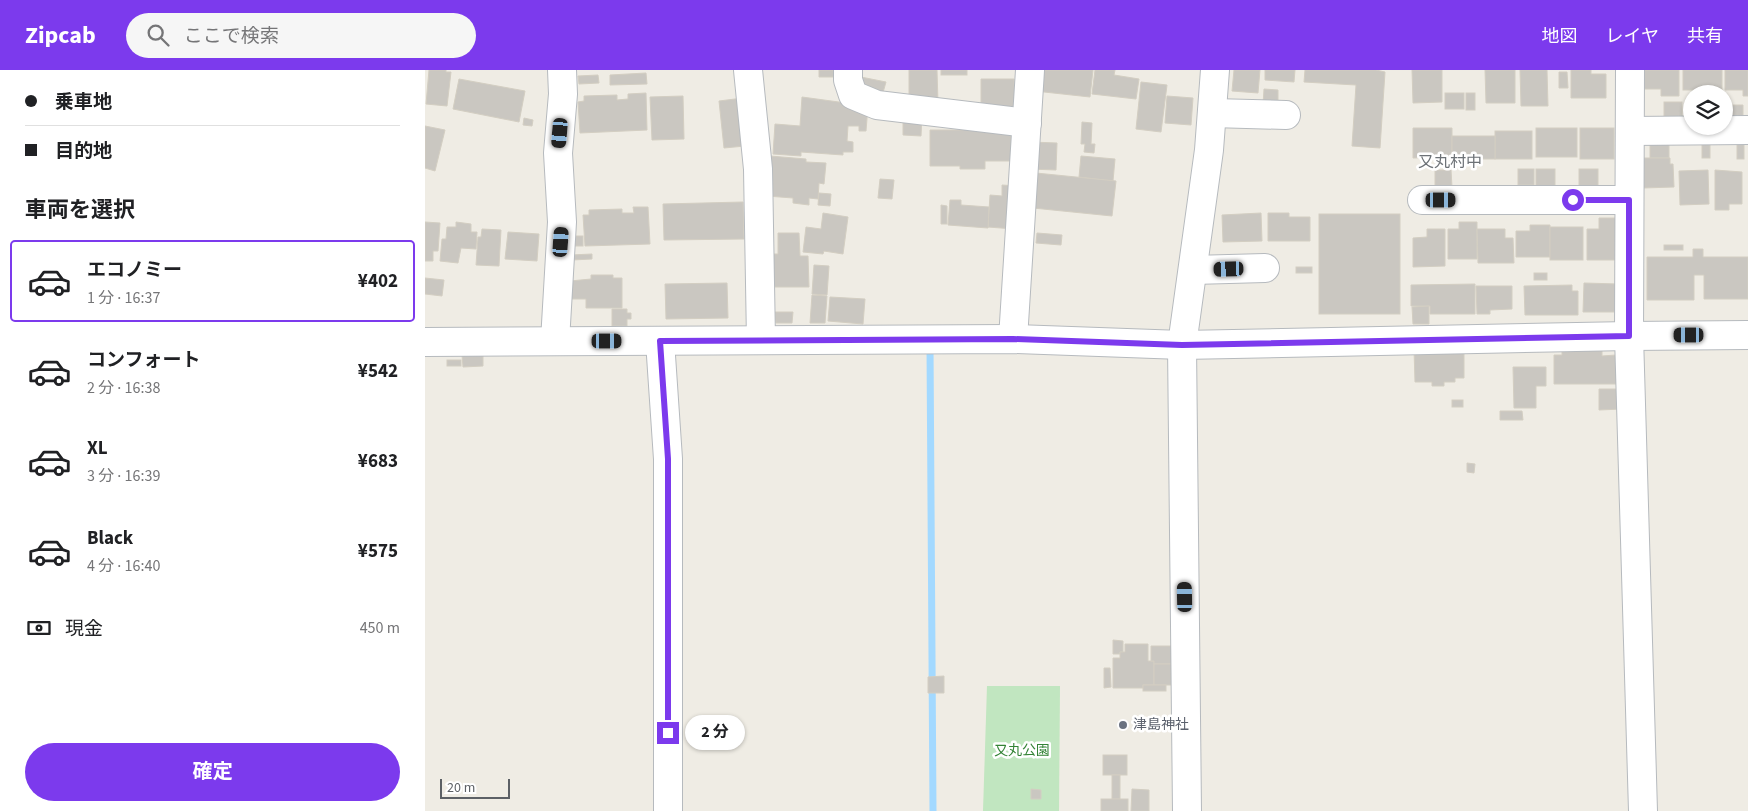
<!DOCTYPE html>
<html lang="ja">
<meta charset="utf-8">
<style>
body{margin:0;font-family:"Source Sans 3","Noto Sans JP",sans-serif;background:#f6f6f6;color:#202124;height:100vh;display:flex;flex-direction:column;font-size:19px;white-space:nowrap}
*{box-sizing:border-box;margin:0}
p{font-size:16px;color:#757577}
.icon{flex:none;width:28px;height:28px;fill:none;stroke:currentColor;stroke-width:2;stroke-linecap:round;stroke-linejoin:round}
.map{position:relative;flex:1;overflow:hidden}
.drawer{display:flex;flex-direction:column;background:#fff;width:425px}
.drawer>*{flex:none}
.top-card{display:grid;align-content:center;height:110px;padding:0 25px;background:#fff}
.fabs{position:absolute;left:1258px;top:15px;display:grid;gap:10px}
.fabs a{display:grid;place-items:center;width:50px;height:50px;border-radius:50%;background:#fff;box-shadow:0 1px 4px #0004;font-size:25px}
.scale{position:absolute;left:15px;bottom:12px;width:70px;box-sizing:border-box;padding-left:5px;border:2px solid #5c6065;border-top:0;font-size:14px;line-height:18px;white-space:nowrap;color:#5c6065;-webkit-text-stroke:4px #fff;paint-order:stroke}
.end{position:absolute;width:22px;height:22px;margin:-11px;border:6px solid #7c3aed;background:#fff;box-shadow:0 0 0 2px #fff}
.from{border-radius:50%}
.bubble{position:absolute;height:35px;border-radius:18px;background:#fff;box-shadow:0 1px 4px #0004;font-size:16px;font-weight:700;line-height:35px;text-align:center}
.car{position:absolute;width:15px;height:30px;margin:-15px -8px;border-radius:6px;box-shadow:0 0 4px 1px #0007;background:linear-gradient(#222 24%,#8ab4d8 0 40%,#222 0 76%,#8ab4d8 0 86%,#222 0)}
.top-card b{display:flex;align-items:center;gap:18px;height:48px;font-size:19px}
.top-card b+b{border-top:1px solid #e0e0e0}
.top-card i{width:12px;height:12px;background:#202124}
ul{padding:0;list-style:none}
li{display:flex;align-items:center;gap:15px;height:82px;margin:0 10px 8px;padding:0 15px;border:2px solid transparent;border-radius:5px}
li div{flex:1}
li b{display:block;font-size:19px}
li em{font-style:normal;font-weight:700}
li.selected{border-color:#7c3aed}
li>.icon{width:45px;height:45px;stroke-width:1.5}
h2{padding:0 25px;font-size:22px;line-height:60px}
.pay{display:flex;align-items:center;gap:12px;height:55px;padding:0 25px;font-size:19px}
.pay p{margin-inline-start:auto}
.action{display:flex;gap:10px;margin-top:auto;padding:10px 25px}
.action a{flex:1;height:58px;border-radius:30px;background:#7c3aed;color:#fff;font-size:20px;font-weight:700;line-height:58px;text-align:center}
header{display:flex;align-items:center;gap:30px;box-sizing:border-box;height:70px;padding:0 25px;background:#7c3aed;color:#fff}
header strong{font-size:24px}
nav{display:flex;gap:28px;margin-inline-start:auto;font-size:18px}
.search{width:350px;height:45px;background:#f6f6f6;display:flex;align-items:center;gap:12px;box-sizing:border-box;padding:0 18px;border-radius:28px;color:#757577;font-size:19px}
main{display:flex;flex:1;min-height:0}
.map>svg:first-child{display:block}
</style>
<header>
<strong>Zipcab</strong>
<div class="search"><svg class="icon" aria-label="search" viewBox="0 0 24 24"><circle cx="10" cy="10" r="6"/><path d="M15 15l6 6"/></svg>ここで検索</div>
<nav><a>地図</a><a>レイヤ</a><a>共有</a></nav>
</header>
<main>
<section class="drawer">
<div class="top-card">
<b><i class="from"></i>乗車地</b>
<b><i></i>目的地</b>
</div>
<h2>車両を選択</h2>
<ul>
<li class="selected"><svg class="icon" aria-label="car" viewBox="0 0 24 24"><path d="M5 17H2v-5l4-1 3-4h7l3 4 3 1v5h-3M9 17h6M6 11h13"/><circle cx="7" cy="17" r="2"/><circle cx="17" cy="17" r="2"/></svg><div><b>エコノミー</b><p>1 分 · 16:37</p></div><em>¥402</em></li>
<li><svg class="icon" aria-label="car" viewBox="0 0 24 24"><path d="M5 17H2v-5l4-1 3-4h7l3 4 3 1v5h-3M9 17h6M6 11h13"/><circle cx="7" cy="17" r="2"/><circle cx="17" cy="17" r="2"/></svg><div><b>コンフォート</b><p>2 分 · 16:38</p></div><em>¥542</em></li>
<li><svg class="icon" aria-label="car" viewBox="0 0 24 24"><path d="M5 17H2v-5l4-1 3-4h7l3 4 3 1v5h-3M9 17h6M6 11h13"/><circle cx="7" cy="17" r="2"/><circle cx="17" cy="17" r="2"/></svg><div><b>XL</b><p>3 分 · 16:39</p></div><em>¥683</em></li>
<li><svg class="icon" aria-label="car" viewBox="0 0 24 24"><path d="M5 17H2v-5l4-1 3-4h7l3 4 3 1v5h-3M9 17h6M6 11h13"/><circle cx="7" cy="17" r="2"/><circle cx="17" cy="17" r="2"/></svg><div><b>Black</b><p>4 分 · 16:40</p></div><em>¥575</em></li>
</ul>
<div class="pay"><svg class="icon" aria-label="cash" viewBox="0 0 24 24"><path d="M3 7h18v10H3z"/><circle cx="12" cy="12" r="2"/></svg>現金<p>450 m</p></div>
<div class="action"><a>確定</a></div>
</section>
<div class="map">
<svg width="1323" height="741" viewBox="0 0 1323 741">
<rect width="100%" height="100%" fill="#efece4"/>
<polygon fill="#c1e6c0" points="562,616 635,616 634,741 558,741"/>
<g fill="none" stroke-linecap="round" stroke-linejoin="round">
<polyline stroke="#a3d9ff" stroke-width="7" points="505,276 508,741"/>
</g>
<g fill="#cac7c1" stroke="#d3cec2">
<polygon points="4,0 21,0 21,2 26,2 22,36 1,34"/>
<polygon points="394,0 416,0 412,7 394,7"/>
<polygon points="484,0 512,0 513,33 484,33"/>
<rect x="516" y="0" width="26" height="5"/>
<polygon points="613,0 668,0 665,27 610,21"/>
<polygon points="670,0 690,0 689,5 714,9 711,29 667,24"/>
<polygon points="809,0 835,0 833,23 807,21"/>
<polygon points="840,0 870,0 869,12 840,10"/>
<polygon points="880,0 951,0 960,2 955,78 927,76 931,15 879,12"/>
<polygon points="987,0 1017,0 1017,32 988,33"/>
<polygon points="1060,0 1090,0 1090,33 1061,33"/>
<polygon points="1095,0 1122,0 1123,36 1096,36"/>
<polygon points="1146,0 1166,0 1166,4 1181,4 1181,28 1146,28"/>
<polygon points="1218,0 1254,0 1254,26 1236,26 1236,19 1218,19"/>
<rect x="1258" y="0" width="39" height="20"/>
<polygon points="1300,0 1323,0 1323,26 1318,26 1318,20 1300,20"/>
<polygon points="1134,2 1142,2 1143,18 1134,18"/>
<polygon points="221,3 222,14 185,15 185,5"/>
<polygon points="173,5 174,13 154,14 153,6"/>
<polygon points="436,7 461,12 457,26 433,20"/>
<polygon points="34,9 100,21 94,52 28,39"/>
<polygon points="556,9 589,9 590,38 556,38"/>
<polygon points="716,12 742,15 736,62 711,59"/>
<polygon points="839,19 853,20 853,36 838,35"/>
<polygon points="221,23 222,60 155,63 153,32 159,31 159,26 192,25 192,30 203,29 203,24"/>
<rect x="1020" y="23" width="19" height="16"/>
<rect x="1041" y="23" width="9" height="17"/>
<polygon points="258,26 259,69 227,70 225,27"/>
<polygon points="742,26 768,28 766,55 740,53"/>
<polygon points="377,27 443,36 441,61 434,61 434,56 423,56 422,71 428,72 428,82 418,82 418,85 376,82 376,86 348,84 350,54 375,56"/>
<polygon points="318,28 320,76 299,78 294,31"/>
<rect x="1239" y="32" width="18" height="18"/>
<polygon points="1300,35 1318,35 1318,49 1300,50"/>
<polygon points="478,46 497,46 496,66 478,65"/>
<polygon points="99,48 108,50 107,56 98,55"/>
<polygon points="657,52 667,53 666,74 670,74 669,83 659,82 660,74 656,74"/>
<polygon points="0,56 20,60 10,101 0,98"/>
<polygon points="539,56 586,60 586,91 560,91 560,99 535,99 535,96 505,96 505,60 539,60"/>
<polygon points="988,58 1027,58 1027,87 988,88"/>
<rect x="1111" y="58" width="41" height="29"/>
<rect x="1155" y="58" width="34" height="31"/>
<rect x="1070" y="61" width="37" height="28"/>
<rect x="1027" y="66" width="43" height="23"/>
<polygon points="606,72 632,73 631,100 605,99"/>
<rect x="1277" y="73" width="8" height="15"/>
<rect x="1312" y="73" width="7" height="16"/>
<rect x="1225" y="74" width="19" height="14"/>
<polygon points="345,86 381,89 381,92 401,93 399,114 394,113 393,129 384,128 384,135 368,133 368,128 342,126"/>
<polygon points="656,86 690,89 688,111 654,107"/>
<polygon points="1218,88 1245,88 1245,94 1248,94 1249,117 1218,118"/>
<rect x="1093" y="99" width="16" height="16"/>
<rect x="1111" y="99" width="19" height="17"/>
<rect x="1154" y="99" width="19" height="17"/>
<polygon points="1010,100 1026,100 1027,117 1010,117"/>
<polygon points="1283,100 1284,134 1255,135 1254,101"/>
<polygon points="1290,100 1317,102 1317,134 1304,134 1304,140 1290,140"/>
<polygon points="611,103 691,111 687,146 608,138"/>
<polygon points="455,109 469,110 467,129 453,128"/>
<polygon points="577,115 592,116 589,159 563,157 565,125 577,126"/>
<polygon points="394,123 406,124 405,136 393,135"/>
<polygon points="525,130 536,130 536,135 564,137 563,158 523,155"/>
<polygon points="318,132 319,169 239,170 238,134"/>
<polygon points="516,135 522,136 522,154 516,154"/>
<polygon points="208,137 223,137 225,174 160,176 158,145 164,145 164,140 197,139 197,143 209,143"/>
<polygon points="398,143 423,147 418,184 399,181 398,184 378,182 381,157 396,159"/>
<polygon points="836,143 837,171 798,172 797,145"/>
<polygon points="843,143 864,143 864,147 885,147 885,171 843,171"/>
<rect x="894" y="144" width="81" height="100"/>
<polygon points="1174,148 1196,148 1196,190 1162,190 1162,159 1174,159"/>
<polygon points="0,152 15,153 13,181 8,181 8,191 0,191"/>
<polygon points="31,152 46,154 46,162 52,162 51,179 36,178 33,193 15,191 17,169 21,169 22,157 31,157"/>
<polygon points="1034,152 1052,152 1052,189 1023,189 1023,159 1034,159"/>
<polygon points="1105,155 1125,155 1125,187 1091,187 1091,161 1105,161"/>
<rect x="1125" y="157" width="33" height="33"/>
<polygon points="57,159 76,160 74,196 51,195 53,167 56,167"/>
<polygon points="1002,159 1020,159 1020,196 988,197 988,168 1002,167"/>
<polygon points="1052,159 1080,159 1080,168 1088,168 1089,193 1053,193"/>
<polygon points="83,162 114,164 112,191 80,189"/>
<polygon points="353,163 374,163 375,186 383,186 384,217 341,217 341,184 353,184"/>
<polygon points="612,163 637,165 636,175 611,173"/>
<rect x="150" y="166" width="8" height="10"/>
<rect x="1239" y="175" width="19" height="5"/>
<polygon points="1268,179 1278,179 1278,187 1323,187 1323,229 1279,229 1279,205 1269,205 1269,230 1222,230 1222,187 1268,187"/>
<polygon points="167,184 167,189 147,190 146,185"/>
<polygon points="389,195 404,196 402,225 387,224"/>
<rect x="871" y="197" width="16" height="6"/>
<rect x="1109" y="203" width="13" height="7"/>
<polygon points="166,205 188,205 188,208 197,208 197,238 161,238 161,229 146,229 145,211 166,209"/>
<polygon points="0,208 19,210 17,226 0,224"/>
<polygon points="302,213 303,248 241,249 240,214"/>
<polygon points="1159,213 1193,214 1192,242 1158,242"/>
<polygon points="1050,214 1050,244 1005,244 1005,236 986,236 986,215"/>
<polygon points="1147,215 1147,221 1153,221 1153,245 1100,245 1099,216"/>
<polygon points="1051,216 1087,216 1087,239 1065,240 1065,244 1052,244"/>
<polygon points="387,225 402,226 400,253 385,253"/>
<polygon points="405,227 440,229 438,254 403,251"/>
<polygon points="1004,236 1004,254 988,254 987,237"/>
<polygon points="187,239 202,239 202,243 206,243 206,249 202,249 202,256 187,256"/>
<polygon points="350,242 368,242 367,253 351,253"/>
<polygon points="1039,278 1039,308 1030,308 1030,312 1019,312 1019,316 1007,316 1007,312 990,312 989,279"/>
<polygon points="1137,281 1177,281 1177,286 1191,285 1191,314 1129,314 1129,285 1137,285"/>
<polygon points="58,284 58,296 38,297 37,285"/>
<rect x="22" y="290" width="14" height="6"/>
<polygon points="1088,297 1121,297 1121,316 1111,316 1111,338 1089,338"/>
<polygon points="1174,319 1197,319 1197,339 1174,340"/>
<rect x="1027" y="330" width="11" height="7"/>
<polygon points="1075,341 1097,341 1098,350 1075,350"/>
<polygon points="1042,393 1050,394 1049,403 1042,402"/>
<polygon points="688,570 698,571 698,582 695,582 695,584 688,584"/>
<polygon points="700,574 723,574 723,591 729,591 729,615 718,615 718,618 688,618 688,588 695,588 695,582 700,582"/>
<polygon points="726,576 748,576 748,594 729,594 729,591 726,591"/>
<rect x="729" y="594" width="19" height="21"/>
<polygon points="679,598 685,598 686,617 679,618"/>
<polygon points="519,606 519,623 503,623 503,607"/>
<rect x="718" y="615" width="23" height="6"/>
<rect x="678" y="685" width="24" height="20"/>
<rect x="687" y="705" width="8" height="24"/>
<polygon points="606,719 616,720 616,729 606,729"/>
<polygon points="707,719 724,720 724,741 706,741"/>
<rect x="676" y="729" width="27" height="12"/>
</g>
<g fill="none" stroke-linecap="round" stroke-linejoin="round">
<g stroke="#b6babe" stroke-width="30">
<g id="minor">
<polyline points="323,0 333,99 336,270"/>
<polyline points="423,0 423,10 428,25 452,35 602,53"/>
<polyline points="1205,0 1204,266 1218,741"/>
<polyline points="787,43 861,45"/>
<polyline points="1205,61 1323,60"/>
<polyline points="997,130 1204,130"/>
<polyline points="768,200 840,198"/>
<polyline points="588,269 605,0"/>
<polyline points="130,271 137,152 133,83 138,24 137,0"/>
<polyline points="235,271 243,389 243,741"/>
<polyline points="0,272 588,269 757,275 1204,266 1323,265"/>
<polyline points="762,741 757,275 784,80 790,0"/>
</g>
</g>
<use href="#minor" stroke="#fff" stroke-width="28"/>
</g>
<g fill="none" stroke-linecap="round" stroke-linejoin="round">
<polyline stroke="#7c3aed" stroke-width="6" points="243,663 243,389 235,271 588,269 757,275 1204,266 1204,130 1148,130"/>
</g>
<circle fill="#6b7280" stroke="#fff" stroke-width="2" cx="698" cy="655" r="5"/>
<g text-anchor="middle" dominant-baseline="central" stroke-width="5" stroke-linejoin="round" paint-order="stroke">
<g font-size="14" fill="#5b616d" stroke="#fff" text-anchor="start">
<text x="708" y="655">津島神社</text>
</g>
<g font-size="14" fill="#348336" stroke="#fff">
<text x="597" y="681">又丸公園</text>
</g>
<g font-size="16" fill="#6d7277" stroke="#fff">
<text x="1025" y="92">又丸村中</text>
</g>
</g>
</svg>
<div class="fabs">
<a><svg class="icon" aria-label="layers" viewBox="0 0 24 24"><path d="M12 4l9 5-9 5-9-5zM3 14l9 5 9-5"/></svg></a>
</div>
<div class="scale">20 m</div>
<i class="end from" style="left:1148px;top:130px"></i>
<i class="end" style="left:243px;top:663px"></i>
<div class="bubble" style="left:260px;top:645px;width:60px">2 分</div>
<i class="car" style="left:135px;top:63px;rotate:185deg"></i>
<i class="car" style="left:1016px;top:130px;rotate:90deg"></i>
<i class="car" style="left:136px;top:172px;rotate:4deg"></i>
<i class="car" style="left:804px;top:199px;rotate:268deg"></i>
<i class="car" style="left:1264px;top:265px;rotate:270deg"></i>
<i class="car" style="left:182px;top:271px;rotate:90deg"></i>
<i class="car" style="left:760px;top:527px;rotate:359deg"></i>
</div>
</main>
